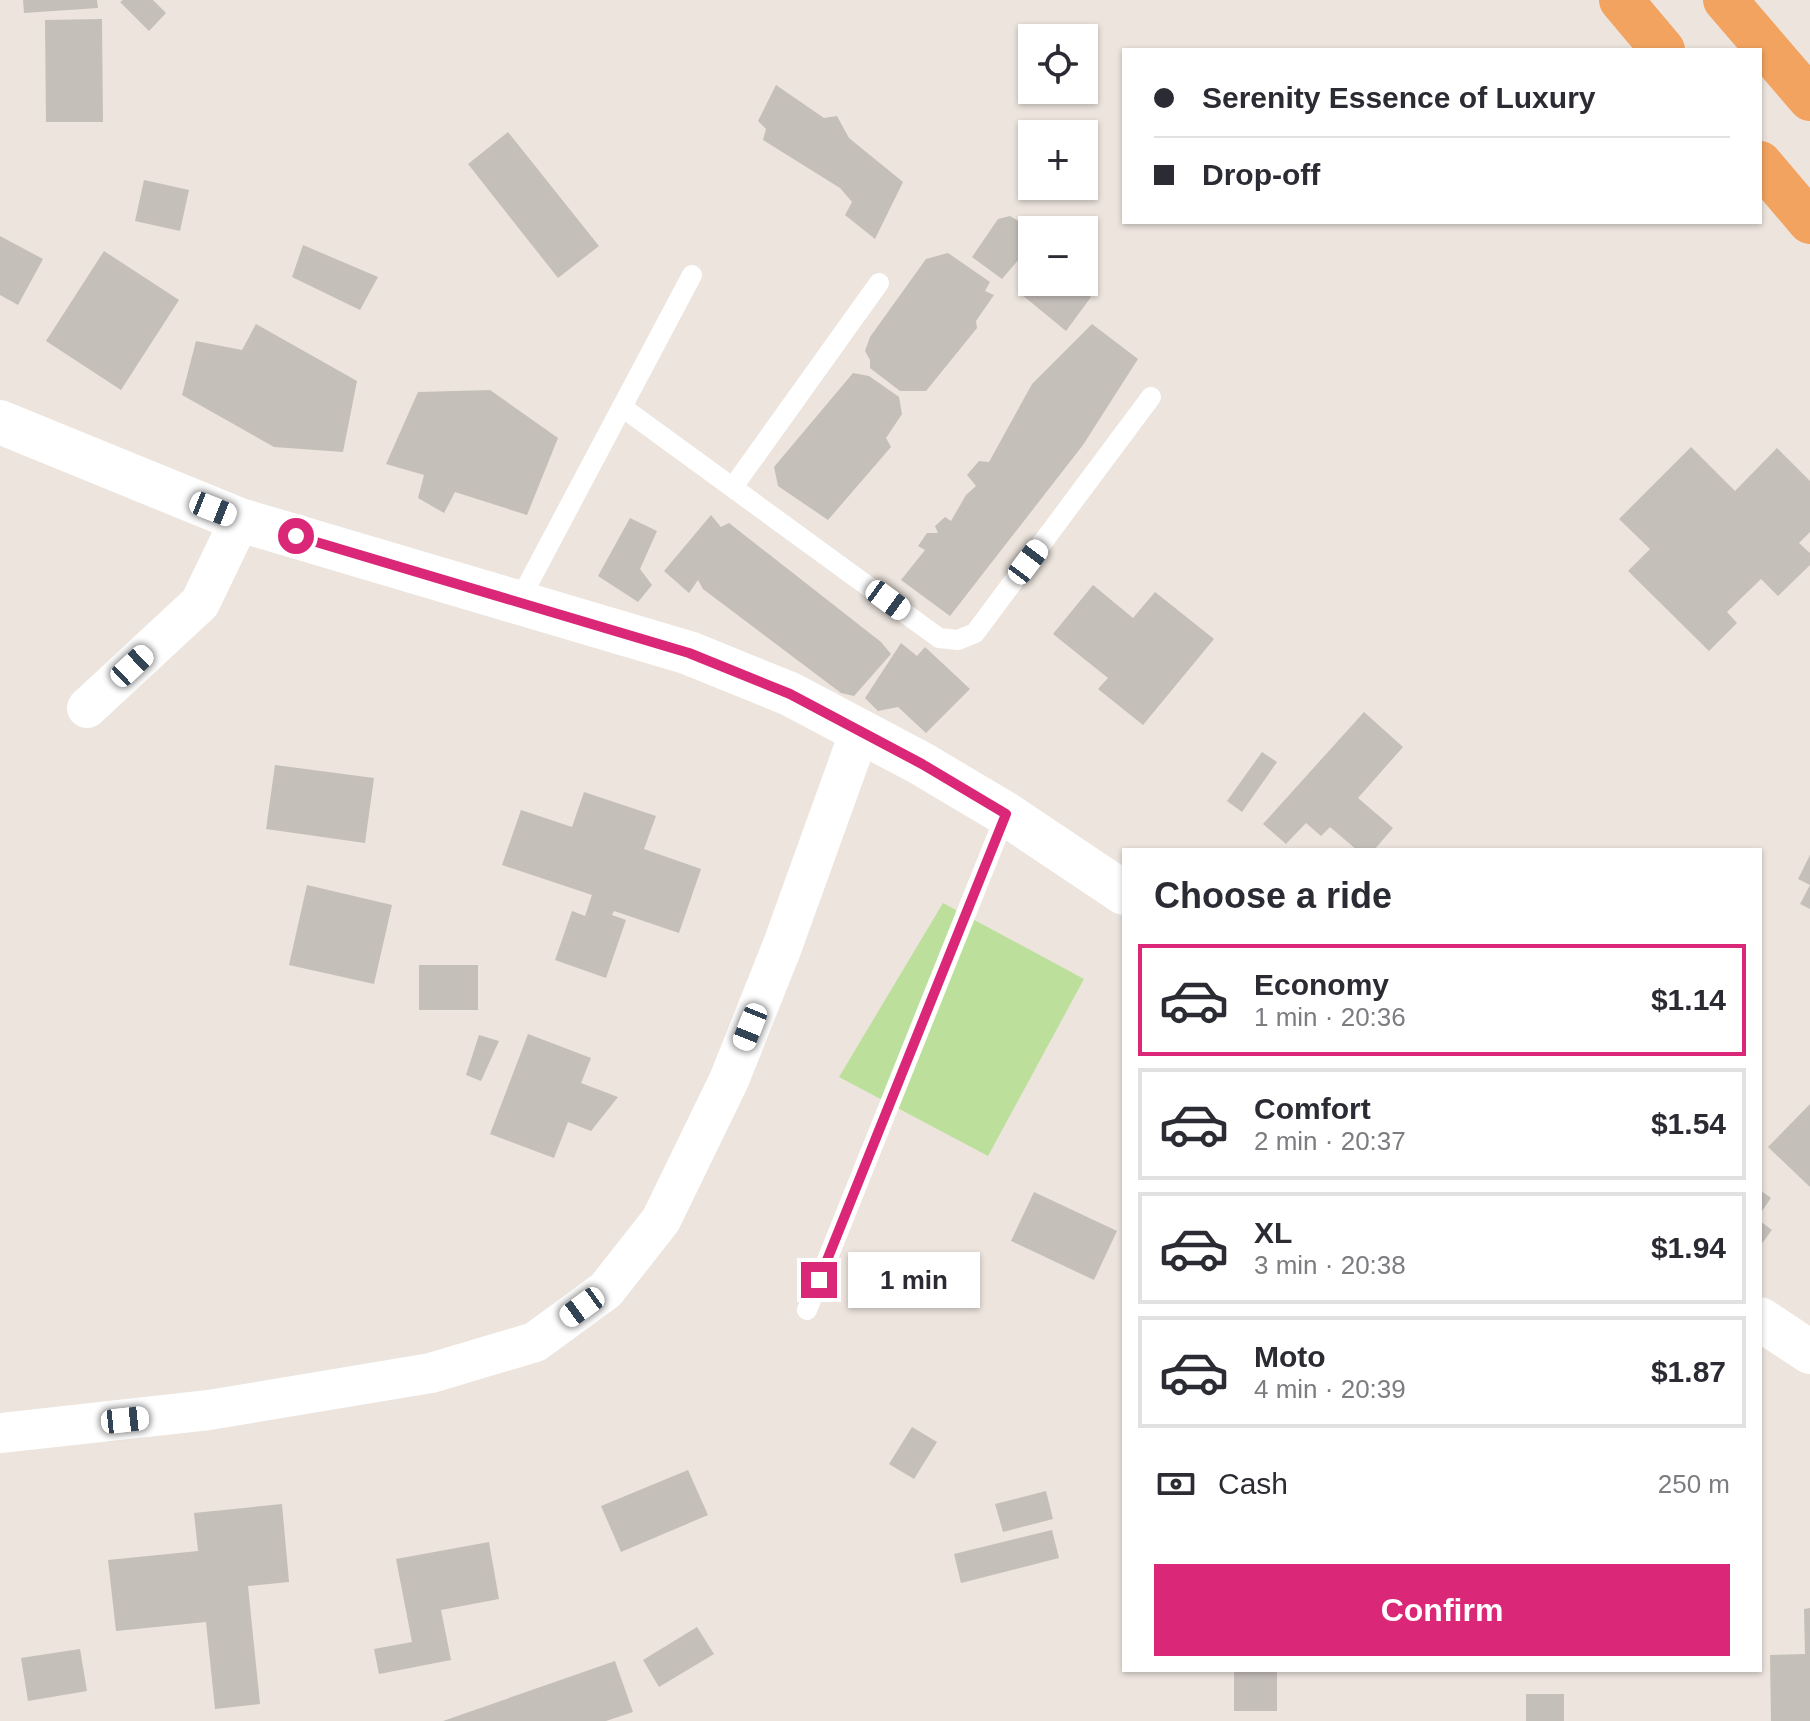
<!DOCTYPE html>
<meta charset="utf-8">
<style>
body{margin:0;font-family:Helvetica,sans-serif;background:#f2f2f3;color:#2b2b33;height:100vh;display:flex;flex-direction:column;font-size:30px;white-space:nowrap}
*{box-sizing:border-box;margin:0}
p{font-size:26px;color:#7c7c81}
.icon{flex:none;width:44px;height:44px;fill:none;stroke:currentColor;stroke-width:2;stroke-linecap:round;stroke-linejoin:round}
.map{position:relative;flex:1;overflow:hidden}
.panel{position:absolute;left:1122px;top:848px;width:640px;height:824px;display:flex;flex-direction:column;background:#fff;border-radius:0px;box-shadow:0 2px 6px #0004}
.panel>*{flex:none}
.banner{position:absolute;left:1122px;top:48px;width:640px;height:176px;border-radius:0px;box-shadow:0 2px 6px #0004;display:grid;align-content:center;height:176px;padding:0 32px;background:#fff}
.fabs{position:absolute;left:1018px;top:24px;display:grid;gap:16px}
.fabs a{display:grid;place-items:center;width:80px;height:80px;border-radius:0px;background:#fff;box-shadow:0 2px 6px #0004;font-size:40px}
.end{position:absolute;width:36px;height:36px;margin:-18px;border:10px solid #db2777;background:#fff;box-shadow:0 0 0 4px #fff}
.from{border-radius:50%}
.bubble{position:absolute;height:56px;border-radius:0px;background:#fff;box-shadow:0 2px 6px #0004;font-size:26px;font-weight:800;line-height:56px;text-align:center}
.car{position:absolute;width:24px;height:48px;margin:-24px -12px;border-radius:10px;box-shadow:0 0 6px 2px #0007;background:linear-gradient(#fff 24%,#345 0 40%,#fff 0 76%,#345 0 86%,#fff 0)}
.banner b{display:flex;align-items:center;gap:28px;height:76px;font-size:30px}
.banner b+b{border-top:2px solid #e1e1e2}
.banner i{width:20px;height:20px;background:#2b2b33}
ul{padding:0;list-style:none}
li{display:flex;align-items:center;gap:24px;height:112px;margin:0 16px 12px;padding:0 16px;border:4px solid #e1e1e2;border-radius:0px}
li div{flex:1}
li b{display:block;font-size:30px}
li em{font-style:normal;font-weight:800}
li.on{border-color:#db2777}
li>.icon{width:72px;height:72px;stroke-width:1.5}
h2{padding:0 32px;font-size:36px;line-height:96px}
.pay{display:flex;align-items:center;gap:20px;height:88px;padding:0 32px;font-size:30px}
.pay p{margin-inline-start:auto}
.button{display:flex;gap:16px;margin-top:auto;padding:16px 32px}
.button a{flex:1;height:92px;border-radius:0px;background:#db2777;color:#fff;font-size:32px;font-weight:800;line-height:92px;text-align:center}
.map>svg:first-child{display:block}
</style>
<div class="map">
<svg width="1810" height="1721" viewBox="0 0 1810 1721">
<rect width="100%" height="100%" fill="#ece4dd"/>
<polygon fill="#bce09c" points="943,903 1084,979 988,1156 839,1077"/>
<g fill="#c5bfb9">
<polygon points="23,0 97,0 98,8 24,13"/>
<polygon points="123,0 153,0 166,13 149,31 120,2"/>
<polygon points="102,19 103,122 46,122 45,20"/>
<polygon points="776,85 824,118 837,116 849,138 903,182 875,239 845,215 852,202 840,188 763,140 766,129 758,121"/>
<polygon points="508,132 599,246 558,278 468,164"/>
<polygon points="144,180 189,190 180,231 135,221"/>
<polygon points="1010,216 1032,229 1032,244 1002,279 972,257 998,219"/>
<polygon points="0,236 43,259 18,305 0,295"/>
<polygon points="303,245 378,277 360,310 292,277"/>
<polygon points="104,251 179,300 121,390 46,341"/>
<polygon points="948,253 990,282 985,291 994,295 976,321 977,328 926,391 900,391 870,368 870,360 865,351 870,337 926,259"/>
<polygon points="1032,279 1032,282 1072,282 1091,297 1066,331 1021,294"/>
<polygon points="256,324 357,381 343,452 274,447 182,395 196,341 242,350"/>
<polygon points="1092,324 1138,359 1083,445 950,616 901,580 925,550 918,546 927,533 938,533 935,526 945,517 951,521 966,495 976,486 967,475 979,461 989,462 1032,384"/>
<polygon points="853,373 869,376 899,397 902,414 886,438 891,447 828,520 778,486 774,467"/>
<polygon points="490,390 558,438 527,515 455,492 444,513 418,498 424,475 386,464 418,392"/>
<polygon points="1691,447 1735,491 1777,448 1810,481 1810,532 1799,543 1810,553 1810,565 1778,596 1761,579 1727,612 1737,623 1709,651 1628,571 1650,549 1619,519"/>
<polygon points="711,515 721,527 729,523 881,642 891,654 854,696 841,693 703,589 698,580 689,593 664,571"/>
<polygon points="630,518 657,531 640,569 652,585 638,602 598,576"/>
<polygon points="1093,585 1133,618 1155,592 1214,639 1143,725 1098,689 1108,678 1053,634"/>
<polygon points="901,643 917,656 925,647 970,689 926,733 898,707 878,711 865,698"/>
<polygon points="1364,712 1403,747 1358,798 1393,828 1374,850 1357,850 1330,827 1321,836 1306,823 1286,844 1263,824"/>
<polygon points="1262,752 1277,762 1242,812 1227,801"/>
<polygon points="275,765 374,778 365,843 266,829"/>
<polygon points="584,792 656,816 644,849 701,869 679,933 614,911 612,915 626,920 606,978 555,960 572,911 585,916 592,895 502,865 521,810 572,827"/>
<polygon points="1810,855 1810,885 1798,879"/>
<polygon points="307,885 392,905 374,984 289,965"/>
<polygon points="1810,885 1810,909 1800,904"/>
<rect x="419" y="965" width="59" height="45"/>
<polygon points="528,1034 591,1058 581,1083 618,1097 591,1131 568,1122 554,1158 490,1134"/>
<polygon points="479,1035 499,1041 481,1081 466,1075"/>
<polygon points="1810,1104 1810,1187 1768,1147"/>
<polygon points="1760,1190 1771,1198 1760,1214"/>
<polygon points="1034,1192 1117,1231 1094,1280 1011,1241"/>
<polygon points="1760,1221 1772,1230 1760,1246"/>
<polygon points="912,1427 937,1442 914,1479 889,1464"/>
<polygon points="688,1470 708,1515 621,1552 601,1506"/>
<polygon points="1046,1491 1053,1519 1003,1532 995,1504"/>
<polygon points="282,1504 289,1582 248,1586 260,1704 215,1709 206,1622 116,1631 108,1560 198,1551 194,1513"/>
<polygon points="1052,1530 1059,1558 961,1583 954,1554"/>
<polygon points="489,1542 499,1599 441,1610 451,1660 379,1674 374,1649 412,1642 396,1559"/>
<polygon points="1810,1608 1810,1721 1771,1721 1770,1655 1805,1654 1804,1609"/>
<polygon points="697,1627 714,1654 659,1687 643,1660"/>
<polygon points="80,1649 87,1691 28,1701 21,1658"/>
<polygon points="615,1661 633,1712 606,1721 443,1721"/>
<rect x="1234" y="1670" width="43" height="41"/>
<rect x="1526" y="1694" width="38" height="27"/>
</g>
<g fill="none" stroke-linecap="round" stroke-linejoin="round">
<g stroke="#fff" stroke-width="20">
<polyline points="622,407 939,638 958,640 975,633 1151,397"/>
<polyline points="733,487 879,283"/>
<polyline points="519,601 692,275"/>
<polyline points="807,1310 1006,814"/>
</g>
<g stroke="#fff" stroke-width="40">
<polyline points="87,708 200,603 240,520"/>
<polyline points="0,1433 209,1410 431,1373 535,1342 606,1290 661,1220 729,1080 782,947 860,731"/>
</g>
<g stroke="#fff" stroke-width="44">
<polyline points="0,422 240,520 689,653 790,694 922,764 1006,814 1124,893"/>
<polyline points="1760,1319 1810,1352"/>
</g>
<g stroke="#f2a360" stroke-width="44">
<polyline points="1621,0 1663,50"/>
<polyline points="1725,0 1810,99"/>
<polyline points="1760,163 1810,222"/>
</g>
</g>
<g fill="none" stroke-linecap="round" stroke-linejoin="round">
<polyline stroke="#db2777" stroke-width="10" points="296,536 689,653 790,694 922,764 1006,814 819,1280"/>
</g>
</svg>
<div class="fabs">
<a><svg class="icon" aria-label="locate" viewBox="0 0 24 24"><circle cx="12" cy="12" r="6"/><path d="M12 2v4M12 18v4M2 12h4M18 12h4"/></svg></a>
<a>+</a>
<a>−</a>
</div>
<i class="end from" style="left:296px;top:536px"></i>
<i class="end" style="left:819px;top:1280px"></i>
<div class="bubble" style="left:848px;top:1252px;width:132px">1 min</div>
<i class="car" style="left:213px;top:509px;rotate:112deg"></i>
<i class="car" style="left:1028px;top:562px;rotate:37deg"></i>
<i class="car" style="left:888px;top:600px;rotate:126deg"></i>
<i class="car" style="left:132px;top:666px;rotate:47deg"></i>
<i class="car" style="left:750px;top:1027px;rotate:202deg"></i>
<i class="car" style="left:582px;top:1307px;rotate:234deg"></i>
<i class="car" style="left:125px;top:1420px;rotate:84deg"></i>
<div class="banner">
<b><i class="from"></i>Serenity Essence of Luxury</b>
<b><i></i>Drop-off</b>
</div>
<section class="panel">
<h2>Choose a ride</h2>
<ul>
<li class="on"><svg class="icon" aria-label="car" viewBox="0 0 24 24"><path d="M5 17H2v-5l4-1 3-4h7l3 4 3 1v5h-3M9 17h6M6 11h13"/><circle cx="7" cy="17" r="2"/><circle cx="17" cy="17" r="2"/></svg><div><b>Economy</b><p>1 min · 20:36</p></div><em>$1.14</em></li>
<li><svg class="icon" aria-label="car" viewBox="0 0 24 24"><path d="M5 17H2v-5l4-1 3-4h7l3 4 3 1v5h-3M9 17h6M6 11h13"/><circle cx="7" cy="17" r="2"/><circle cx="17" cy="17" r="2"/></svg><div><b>Comfort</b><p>2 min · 20:37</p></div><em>$1.54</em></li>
<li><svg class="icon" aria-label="car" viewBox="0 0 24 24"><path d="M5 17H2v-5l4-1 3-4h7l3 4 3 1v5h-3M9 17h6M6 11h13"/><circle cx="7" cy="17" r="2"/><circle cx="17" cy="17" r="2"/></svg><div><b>XL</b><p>3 min · 20:38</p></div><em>$1.94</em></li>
<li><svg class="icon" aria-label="car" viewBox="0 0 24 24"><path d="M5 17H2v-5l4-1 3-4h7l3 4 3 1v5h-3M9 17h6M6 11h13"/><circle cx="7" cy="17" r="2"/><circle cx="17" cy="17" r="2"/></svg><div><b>Moto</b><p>4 min · 20:39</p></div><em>$1.87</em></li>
</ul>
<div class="pay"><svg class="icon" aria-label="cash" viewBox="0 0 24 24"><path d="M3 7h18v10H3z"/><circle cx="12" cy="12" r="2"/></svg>Cash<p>250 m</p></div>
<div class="button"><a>Confirm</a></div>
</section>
</div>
